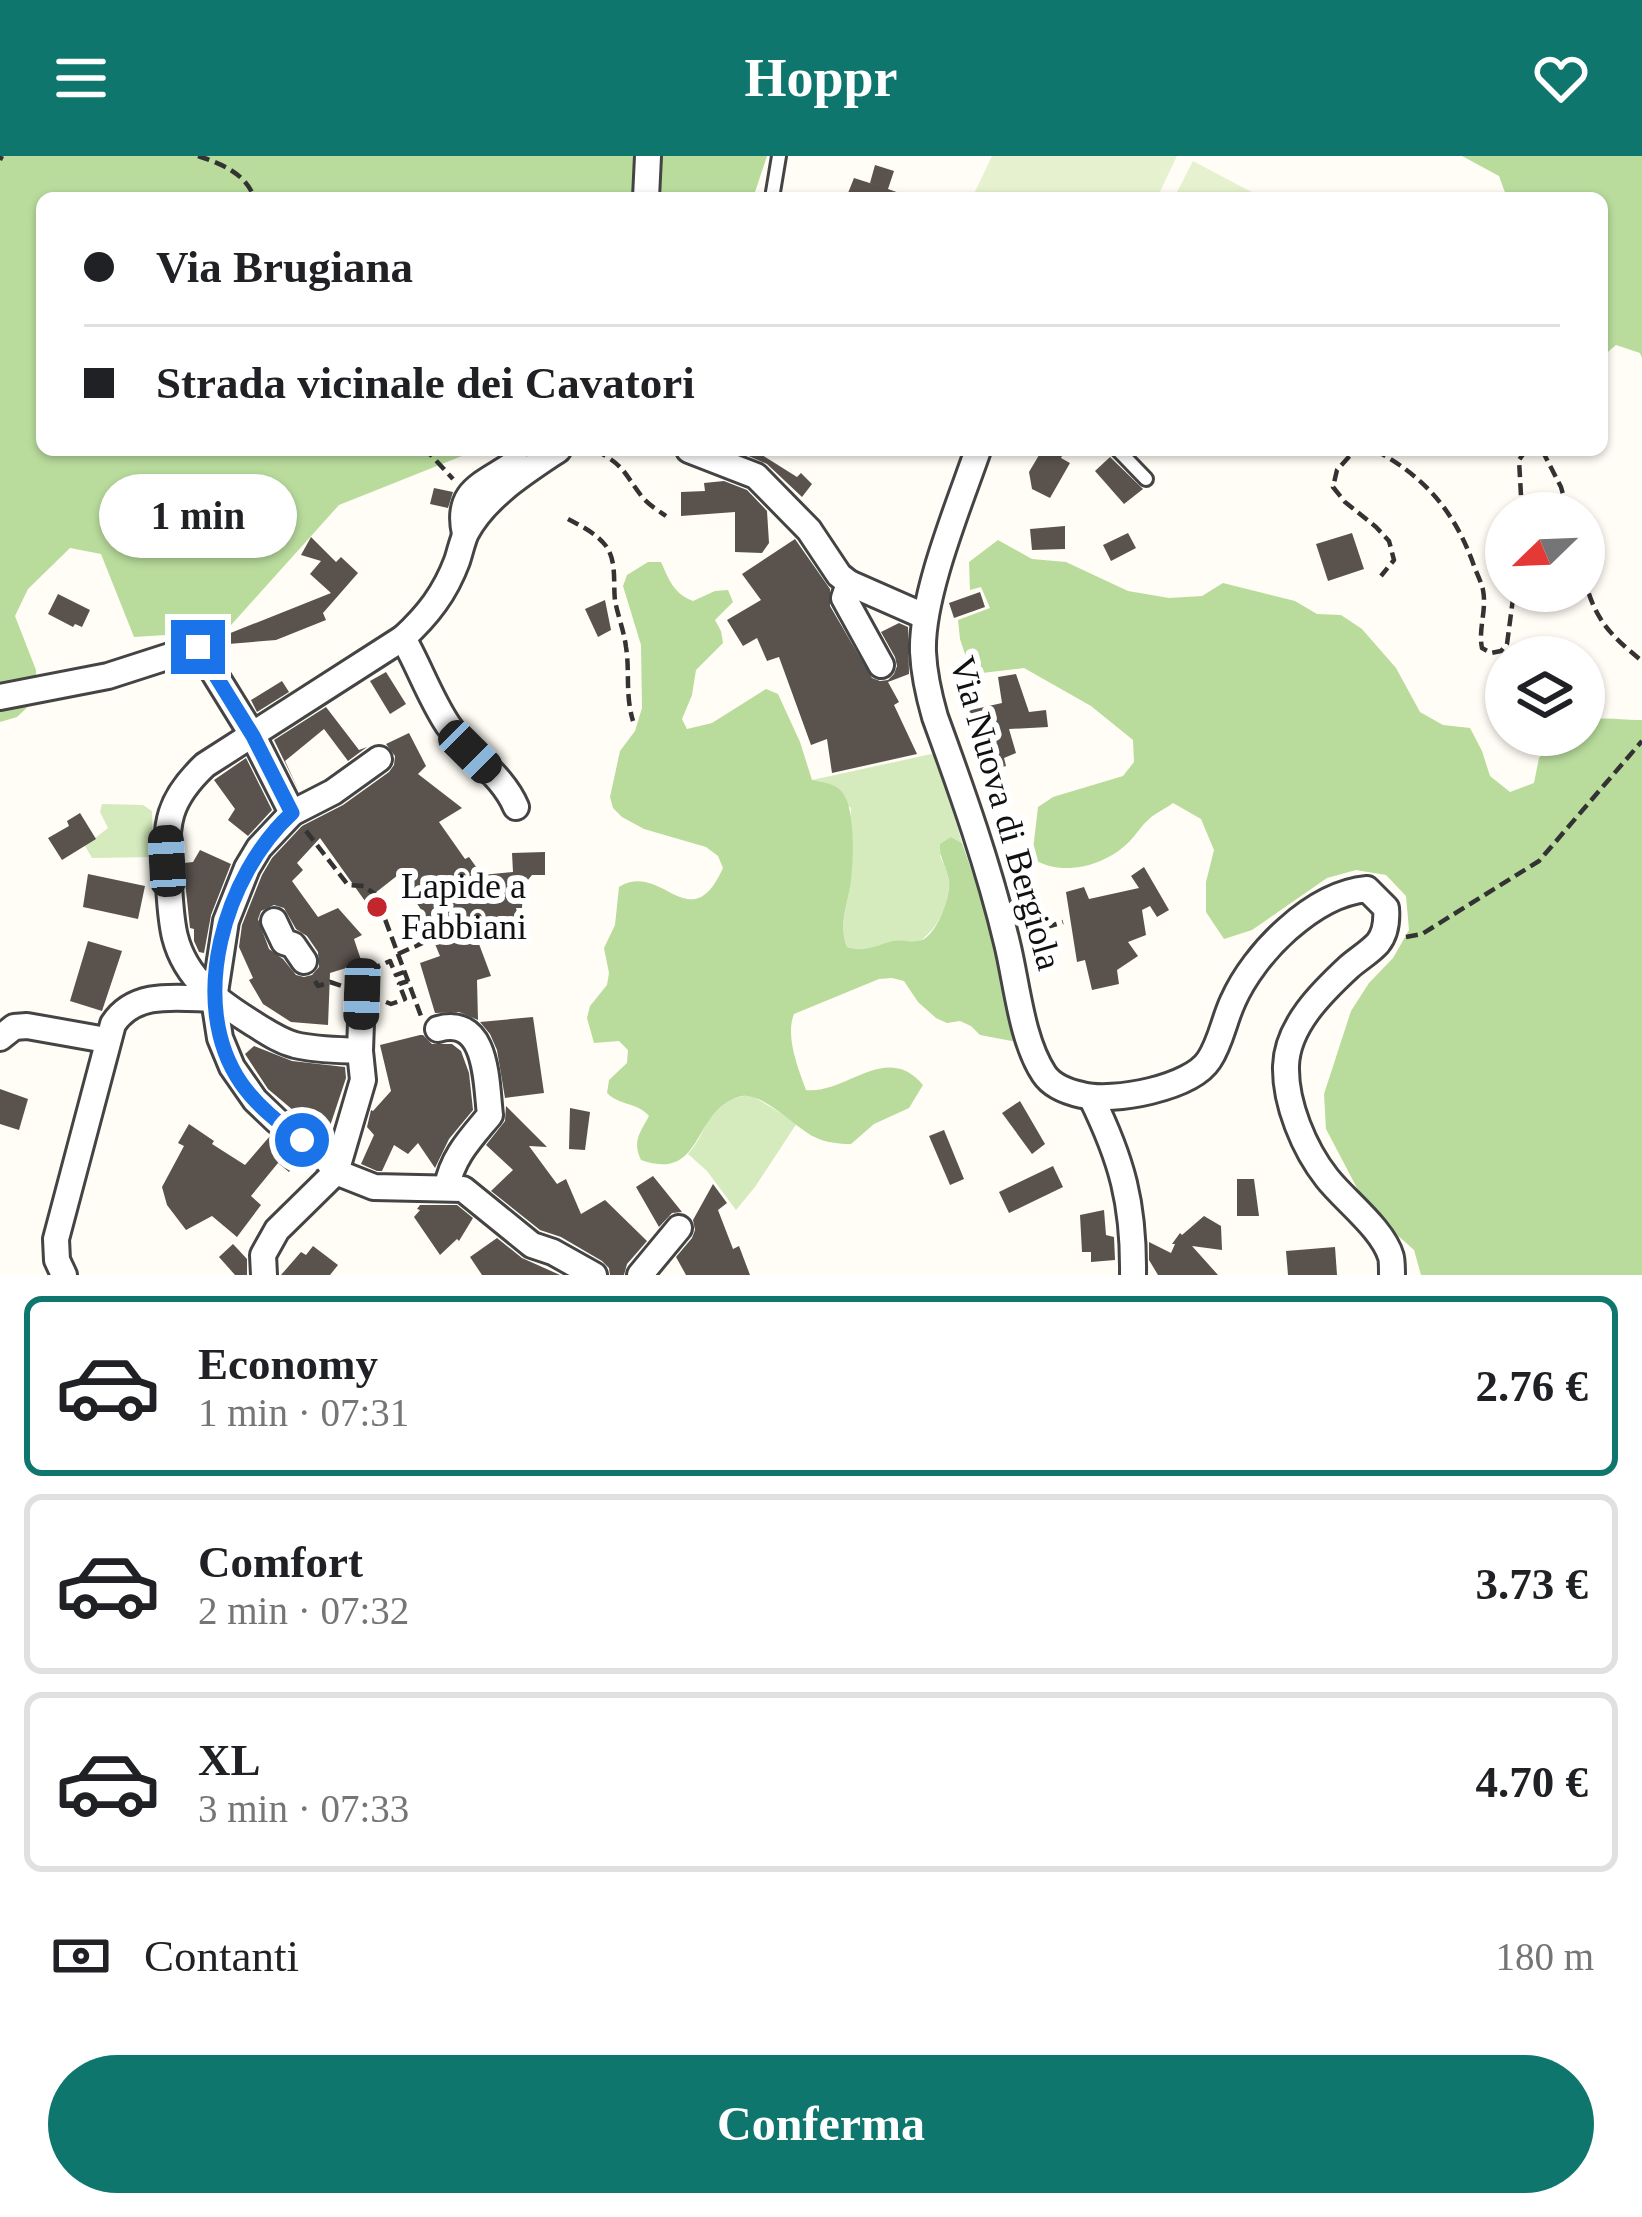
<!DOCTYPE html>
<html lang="it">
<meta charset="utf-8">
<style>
body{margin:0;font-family:"Times New Roman",serif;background:#f6f6f6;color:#202124;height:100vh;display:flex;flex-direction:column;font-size:45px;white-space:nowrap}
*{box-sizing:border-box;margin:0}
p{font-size:39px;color:#757577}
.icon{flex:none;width:66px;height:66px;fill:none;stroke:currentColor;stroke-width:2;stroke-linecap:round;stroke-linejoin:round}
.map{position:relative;height:1119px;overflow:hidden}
.panel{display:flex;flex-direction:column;background:#fff;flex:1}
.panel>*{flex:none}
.hud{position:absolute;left:36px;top:36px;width:1572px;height:264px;border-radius:18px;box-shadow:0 3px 9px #0004;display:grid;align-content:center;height:264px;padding:0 48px;background:#fff}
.needle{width:78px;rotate:247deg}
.buttons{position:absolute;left:1485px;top:336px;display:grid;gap:24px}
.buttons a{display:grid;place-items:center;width:120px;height:120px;border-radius:50%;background:#fff;box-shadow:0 3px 9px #0004;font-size:60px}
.end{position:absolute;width:54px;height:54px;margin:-27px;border:15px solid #1a73e8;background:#fff;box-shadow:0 0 0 6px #fff}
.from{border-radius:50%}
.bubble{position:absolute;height:84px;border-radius:42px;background:#fff;box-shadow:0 3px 9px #0004;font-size:39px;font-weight:700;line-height:84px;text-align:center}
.car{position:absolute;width:36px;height:72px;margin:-36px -18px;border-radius:15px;box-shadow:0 0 9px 3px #0007;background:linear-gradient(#222 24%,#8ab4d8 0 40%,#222 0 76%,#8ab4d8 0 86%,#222 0)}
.hud b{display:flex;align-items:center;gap:42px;height:114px;font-size:45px}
.hud b+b{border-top:3px solid #e0e0e0}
.hud i{width:30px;height:30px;background:#202124}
ul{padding:21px 0 0;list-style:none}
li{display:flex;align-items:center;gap:36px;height:180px;margin:0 24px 18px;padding:0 24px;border:6px solid #e0e0e0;border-radius:18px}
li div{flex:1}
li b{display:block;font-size:45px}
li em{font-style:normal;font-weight:700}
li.active{border-color:#0f766e}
li>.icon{width:108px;height:108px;stroke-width:1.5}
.pay{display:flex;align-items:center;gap:30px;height:132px;padding:0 48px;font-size:45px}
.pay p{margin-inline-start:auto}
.primary-button{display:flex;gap:24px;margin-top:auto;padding:24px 48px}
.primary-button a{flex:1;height:138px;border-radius:72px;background:#0f766e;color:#fff;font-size:48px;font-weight:700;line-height:138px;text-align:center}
header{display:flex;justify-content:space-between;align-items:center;height:156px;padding:0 48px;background:#0f766e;color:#fff;font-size:54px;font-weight:700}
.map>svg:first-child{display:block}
</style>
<header><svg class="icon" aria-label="menu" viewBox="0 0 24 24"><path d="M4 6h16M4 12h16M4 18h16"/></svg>Hoppr<svg class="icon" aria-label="heart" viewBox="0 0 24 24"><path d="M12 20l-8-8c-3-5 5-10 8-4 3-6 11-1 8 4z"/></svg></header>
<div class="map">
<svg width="1642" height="1119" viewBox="0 0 1642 1119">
<rect width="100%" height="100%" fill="#fffdf5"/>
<g fill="#d5ebbd">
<path d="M 936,597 L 962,687 L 951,681 L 940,700 C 944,709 950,720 949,731 C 947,752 937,773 920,785 L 895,785 L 859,795 L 847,791 C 838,767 849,746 851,722 C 853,699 851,676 851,652 L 812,624 Z"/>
<polygon points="102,648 143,649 152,655 153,701 92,702 85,690 108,672 100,656"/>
<path d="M 751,939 L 797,967 L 755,1031 L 736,1054 L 707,1015 L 688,998 C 712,973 702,944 751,939 Z"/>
</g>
<g fill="#b9dc9c">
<polygon points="0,0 767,0 753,42 42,42 42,294 477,294 339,349 223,478 195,488 166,479 134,481 101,398 70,392 28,433 15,460 36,514 37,542 17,561 0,566"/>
<polygon points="1462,0 1642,0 1642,202 1640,197 1616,189 1602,201 1602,42 1507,42 1499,20"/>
<path d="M 998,384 L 1032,403 L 1066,406 L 1128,435 L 1169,442 L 1202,440 L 1223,427 L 1295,445 L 1317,458 L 1341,459 L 1362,473 L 1396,512 L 1420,556 L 1443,569 L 1470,572 L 1482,595 L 1490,620 L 1510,636 L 1534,627 L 1539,602 L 1561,579 L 1584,579 L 1584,566 C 1603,559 1622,565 1642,564 L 1642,1119 L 1421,1119 L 1414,1094 L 1368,1053 L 1326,973 L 1324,938 L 1351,855 L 1369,827 L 1393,802 L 1409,774 L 1406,740 L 1386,719 L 1356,714 L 1327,722 L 1252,774 L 1224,783 L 1206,756 L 1206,726 L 1214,694 L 1201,663 L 1173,647 C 1165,653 1155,657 1148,664 C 1141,670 1136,679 1129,686 C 1105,710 1061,722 1032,702 L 1038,651 L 1053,641 L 1123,620 L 1134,606 L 1133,584 L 1091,550 L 1024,512 L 982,517 L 969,510 L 960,483 L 958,464 L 990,452 L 981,431 L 970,434 L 969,406 Z"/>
<path d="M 648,406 L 661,406 C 669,424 674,438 693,445 L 715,435 L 728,434 L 733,446 L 715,464 L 721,475 L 723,487 L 696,514 L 692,539 L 682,563 L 687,573 L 712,567 L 766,533 L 778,538 L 800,586 L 812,624 C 821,626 832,627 839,633 C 857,647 853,704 851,725 C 848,748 838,768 847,791 C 865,797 876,789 893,785 C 902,783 913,787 922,784 C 937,778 951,740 949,725 C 947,711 939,702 940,688 L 951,681 L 962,687 C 985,752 1005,818 1017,886 L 980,879 L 971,870 L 960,865 L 947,867 L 936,862 L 918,846 L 904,825 L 892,822 L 879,823 L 794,858 C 785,880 798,912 806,934 C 846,939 886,885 923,929 L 909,952 L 874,968 L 851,988 C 835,988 820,986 806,976 C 791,966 760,936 742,940 C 691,951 706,1027 641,1004 C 632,985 640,977 649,960 C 637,946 620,950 607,937 L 609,924 L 627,907 L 628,894 L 619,885 L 594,887 L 587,862 L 590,850 L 607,829 L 609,817 L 604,792 L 615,769 L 619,731 C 662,704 690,785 723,712 L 718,700 L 706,691 L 644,673 L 622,661 L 613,652 L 610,641 L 620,595 L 635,575 L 642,552 L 641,489 L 623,430 L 627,419 Z"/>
</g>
<g fill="#e6f2cf">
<polygon points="992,0 1177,0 1157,42 972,42"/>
<polygon points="1193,5 1263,42 1174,42"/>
</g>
<g fill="#5a524d" fill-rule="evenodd">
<polygon points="875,9 894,15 888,33 905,39 905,42 846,42 854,22 876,29 870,27"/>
<polygon points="735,294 754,294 797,321 801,317 812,328 802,341 767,308"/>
<polygon points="1042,294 1065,294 1061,302 1070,307 1050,342 1032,333 1029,316"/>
<polygon points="1110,301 1143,333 1124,348 1095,315"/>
<polygon points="724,325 747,334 767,355 769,387 762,397 735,396 735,356 681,360 681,336 705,335 704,327"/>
<polygon points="434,332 453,336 448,352 430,348"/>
<polygon points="1065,370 1065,393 1032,394 1030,373"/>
<polygon points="1128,377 1136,392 1111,405 1103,389"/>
<polygon points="1352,377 1364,413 1328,425 1316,388"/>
<polygon points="311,381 336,406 341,401 358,417 323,457 326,464 276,484 216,489 213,484 331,437 310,418 321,405 301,399"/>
<polygon points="795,383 830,433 830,450 872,522 880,525 888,524 894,518 897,510 895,501 881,476 899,467 908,471 909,518 888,526 899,546 894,549 917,598 832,617 827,583 811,589 779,501 767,505 757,482 743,490 727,464 761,444 742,418"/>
<polygon points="980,436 985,451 954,462 949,447"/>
<polygon points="58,438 90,454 82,471 75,468 73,471 48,458"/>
<polygon points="605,444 611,474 598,481 585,453"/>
<polygon points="386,516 406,548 390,558 370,525"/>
<polygon points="1016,518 1029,556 1046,554 1048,571 1009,573 1016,597 1004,602 1006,610 983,616 967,558 971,554 1002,547 998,521"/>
<polygon points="282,525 289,536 257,556 251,544"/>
<polygon points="326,551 359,594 367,591 348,605 324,573 285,605 299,635 274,584"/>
<path d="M 409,577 L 426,610 L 418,618 L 462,652 L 439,666 L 465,703 L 469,701 L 482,719 L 513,716 L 512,697 L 545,696 L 545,719 L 532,719 L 523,730 L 522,752 L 516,752 L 522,778 L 479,788 L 491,820 L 477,824 L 478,864 L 459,856 L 435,857 L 420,807 L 440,800 L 435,788 L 441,785 L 424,758 L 398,719 L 365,745 L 320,682 L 297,707 L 303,714 L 292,725 L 318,761 L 338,752 L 362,779 L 354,783 L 362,807 L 330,817 L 328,869 L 291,866 L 263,848 L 249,824 L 253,822 L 239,791 L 242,769 L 262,719 L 272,702 L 302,670 L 343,649 L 389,616 L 394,609 L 395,600 L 386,588 ZM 274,749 L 284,752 L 296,773 L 307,780 L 318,796 L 319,811 L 312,819 L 304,821 L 296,819 L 283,803 L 269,793 L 258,763 L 261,755 Z"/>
<polygon points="246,602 272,654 248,680 228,664 235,653 214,624"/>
<polygon points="80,657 96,683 62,704 48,682 69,670 67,665"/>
<polygon points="200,694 231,708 211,759 204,797 199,796 194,785 194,773 190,772 184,716 184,707 193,706"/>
<polygon points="1144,711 1169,754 1157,761 1150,750 1142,754 1146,779 1128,786 1138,800 1117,814 1119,828 1092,834 1085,804 1077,806 1066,736 1084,731 1089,743 1139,732 1131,720"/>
<polygon points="88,718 145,730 138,763 83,751"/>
<polygon points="88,785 122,795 102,855 70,845"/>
<polygon points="533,861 544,937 505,942 497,894 490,878 480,866"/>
<polygon points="420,879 423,879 432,888 452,888 461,895 469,917 473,954 449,983 435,1012 418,987 408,998 394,989 382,1015 377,1015 361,1008 374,979 367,971 371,954 373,955 391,935 380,889"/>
<polygon points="254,890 292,905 345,911 346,922 326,982 268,933 245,898"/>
<polygon points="0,933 28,943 19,974 0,968"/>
<polygon points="1020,945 1045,988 1032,998 1002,957"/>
<polygon points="506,950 547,991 529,990 557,1028 566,1023 581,1058 605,1044 647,1085 627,1108 624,1119 610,1119 609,1112 602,1105 561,1081 540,1074 491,1035 513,1014 486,989 505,965"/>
<polygon points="570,952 590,956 585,994 569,993"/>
<polygon points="189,968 214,985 212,988 245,1009 270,980 300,1004 289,1016 278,1007 251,1040 261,1049 237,1081 212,1060 186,1074 167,1049 162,1031 184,990 178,987"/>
<polygon points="944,974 964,1023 950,1029 929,980"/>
<polygon points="1053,1010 1063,1031 1009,1057 999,1036"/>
<polygon points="653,1020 682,1056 672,1057 659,1071 636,1031"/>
<polygon points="1237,1023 1254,1023 1259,1060 1237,1060"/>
<polygon points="713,1028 727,1047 718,1054 733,1093 739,1090 750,1119 686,1119 676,1101 692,1082 695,1074 693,1064"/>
<polygon points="420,1049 457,1049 473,1062 459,1085 457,1083 440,1099 414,1061 420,1054 417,1053"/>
<polygon points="1104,1054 1106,1079 1114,1081 1115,1104 1091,1106 1091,1096 1082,1096 1080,1059"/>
<polygon points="1204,1060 1221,1070 1222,1094 1192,1090 1218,1119 1158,1119 1149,1104 1149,1086 1171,1097 1175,1088 1172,1088 1180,1077 1182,1079"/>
<polygon points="497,1082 522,1102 560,1119 482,1119 470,1101"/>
<polygon points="233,1088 247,1103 247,1119 235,1119 219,1101"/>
<polygon points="313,1090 338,1109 330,1119 281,1119 301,1096 306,1099"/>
<polygon points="1335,1091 1337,1119 1288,1119 1286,1095"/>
</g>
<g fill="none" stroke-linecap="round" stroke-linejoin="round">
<g stroke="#444" stroke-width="18">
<g id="service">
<polyline points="772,42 779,0"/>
<polyline points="1118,294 1146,323"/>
</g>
</g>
<g stroke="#444" stroke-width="30">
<g id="minor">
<polyline points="646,42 648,0"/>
<polyline points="689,294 756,320 809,374 839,419 849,427 924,460"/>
<path d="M 978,294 C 959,349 921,440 923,496 C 924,518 929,540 935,561 C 962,635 989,711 1007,787 C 1017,827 1021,883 1044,918 C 1052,930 1068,936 1082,939 C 1113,947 1191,932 1209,904 C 1221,886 1224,864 1233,845 C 1254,797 1313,738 1367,733 L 1386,752 C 1387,764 1386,777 1378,787 C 1370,796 1358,803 1349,811 C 1322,836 1287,870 1286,910 C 1285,947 1304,993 1327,1022 C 1345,1045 1383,1073 1391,1101 C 1392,1103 1392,1116 1392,1119"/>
<path d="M 465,378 C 455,333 484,329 516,306"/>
<polyline points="849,427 844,442 881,509"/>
<path d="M 403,482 C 419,510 430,542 448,569 C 468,598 502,618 516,651"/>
<polyline points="0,541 108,520 198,491 253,580 292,657"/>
<polyline points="379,603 333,636 292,657 259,692 247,712 226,765 214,843 220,882 232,911 255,944 277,965 326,1003 336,1016 374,1031 463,1033 532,1089 553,1096 594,1119"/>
<polyline points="274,765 284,786 293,789 304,805"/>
<path d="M 438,873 C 488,859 486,926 490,959 C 471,982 452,1001 447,1031"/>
<polyline points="0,882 14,871 27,870 106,884"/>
<path d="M 360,895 C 338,894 316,894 295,889 C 280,885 267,876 254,868 C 219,846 186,824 175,781 C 170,761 170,738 168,717 C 165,667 168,644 205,609 L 403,482 C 428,459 445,437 457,405 C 460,396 462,386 466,377 C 485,341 525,316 558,294"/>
<path d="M 1091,941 C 1122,1004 1134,1048 1133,1119"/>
<path d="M 64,1119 L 57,1104 L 56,1083 L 113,868 C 135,834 178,842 214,843"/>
<polyline points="264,1119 263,1099 277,1074 336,1016 363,924 360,895 362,838"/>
<polyline points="640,1119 679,1072"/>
</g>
</g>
<g stroke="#333" stroke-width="4.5" stroke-dasharray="12 6" stroke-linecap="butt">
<path d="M 198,0 C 220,7 247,18 254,42"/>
<polyline points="0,4 2,0"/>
<polyline points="422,294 431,299 453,323"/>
<path d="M 595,294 C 626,310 624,318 643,342 C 649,349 659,355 666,360"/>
<polyline points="1365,294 1354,295 1337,314 1333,331 1345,346 1376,371 1389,385 1394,404 1381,420"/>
<path d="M 1375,294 C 1425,321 1454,355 1473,407 C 1476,416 1481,425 1483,434 C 1487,454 1478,473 1482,492 L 1491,497 L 1501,495 L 1507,488 L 1514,435"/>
<polyline points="1542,294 1561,331 1568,357"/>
<polyline points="1522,357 1519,304 1526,294"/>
<path d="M 568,363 C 581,370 596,377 606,390 C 617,405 613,427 615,445 C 618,460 624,475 626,491 C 630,517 625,538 633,565"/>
<path d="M 1584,420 C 1594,463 1609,478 1642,505"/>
<polyline points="306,675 348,729 364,730 376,739 421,860"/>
<polyline points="1028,777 1063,766"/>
<polyline points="1406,781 1422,778 1539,705 1642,585"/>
<polyline points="398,798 429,784"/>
<polyline points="372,817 374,812 390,805 396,819 404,816"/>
<polyline points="315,825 318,830 330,826 342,830"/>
<polyline points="386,846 391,848 405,843 399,828 408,825"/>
</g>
<use href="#service" stroke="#fff" stroke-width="12"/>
<use href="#minor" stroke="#fff" stroke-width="24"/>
</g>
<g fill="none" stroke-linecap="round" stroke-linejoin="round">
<path stroke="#1a73e8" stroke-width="15" d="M 198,491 L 253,580 L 292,657 C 225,718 186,847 241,927 C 257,950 279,967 302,984"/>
</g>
<circle fill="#c4262e" stroke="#fff" stroke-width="4.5" cx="377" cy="751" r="12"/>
<g text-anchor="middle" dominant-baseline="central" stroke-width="12" stroke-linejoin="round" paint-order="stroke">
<g font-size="36" fill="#111" stroke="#fff">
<text transform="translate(1006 657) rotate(74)">Via Nuova di Bergiola</text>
</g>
<g font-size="36" fill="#111" stroke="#fff" text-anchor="start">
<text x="401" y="730">Lapide a<tspan x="401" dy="41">Fabbiani</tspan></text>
</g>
</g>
</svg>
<div class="buttons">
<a><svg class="needle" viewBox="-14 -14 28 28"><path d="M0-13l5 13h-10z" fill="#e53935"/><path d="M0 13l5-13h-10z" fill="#757577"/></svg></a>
<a><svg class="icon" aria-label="layers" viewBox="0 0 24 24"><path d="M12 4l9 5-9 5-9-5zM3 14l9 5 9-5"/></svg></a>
</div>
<i class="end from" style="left:302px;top:984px"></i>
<i class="end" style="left:198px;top:491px"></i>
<div class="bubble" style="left:99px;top:318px;width:198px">1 min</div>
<i class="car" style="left:470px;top:596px;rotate:135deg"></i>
<i class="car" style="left:167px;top:705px;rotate:357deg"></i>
<i class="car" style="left:362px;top:838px;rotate:182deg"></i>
<div class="hud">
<b><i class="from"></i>Via Brugiana</b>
<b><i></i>Strada vicinale dei Cavatori</b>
</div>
</div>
<section class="panel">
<ul>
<li class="active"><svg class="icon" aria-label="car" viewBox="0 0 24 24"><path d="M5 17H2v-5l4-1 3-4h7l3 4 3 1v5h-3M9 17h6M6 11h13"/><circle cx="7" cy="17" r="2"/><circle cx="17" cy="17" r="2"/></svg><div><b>Economy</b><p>1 min · 07:31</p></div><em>2.76 €</em></li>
<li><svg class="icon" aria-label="car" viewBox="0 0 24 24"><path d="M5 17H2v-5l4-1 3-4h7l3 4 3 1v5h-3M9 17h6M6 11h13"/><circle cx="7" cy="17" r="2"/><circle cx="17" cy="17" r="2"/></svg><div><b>Comfort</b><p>2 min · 07:32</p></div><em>3.73 €</em></li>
<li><svg class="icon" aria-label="car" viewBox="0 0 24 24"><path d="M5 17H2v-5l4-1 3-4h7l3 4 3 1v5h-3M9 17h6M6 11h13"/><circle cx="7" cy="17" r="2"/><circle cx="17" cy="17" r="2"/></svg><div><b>XL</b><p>3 min · 07:33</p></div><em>4.70 €</em></li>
</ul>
<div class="pay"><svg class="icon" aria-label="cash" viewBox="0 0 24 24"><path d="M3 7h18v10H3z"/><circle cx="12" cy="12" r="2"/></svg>Contanti<p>180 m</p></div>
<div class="primary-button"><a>Conferma</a></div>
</section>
